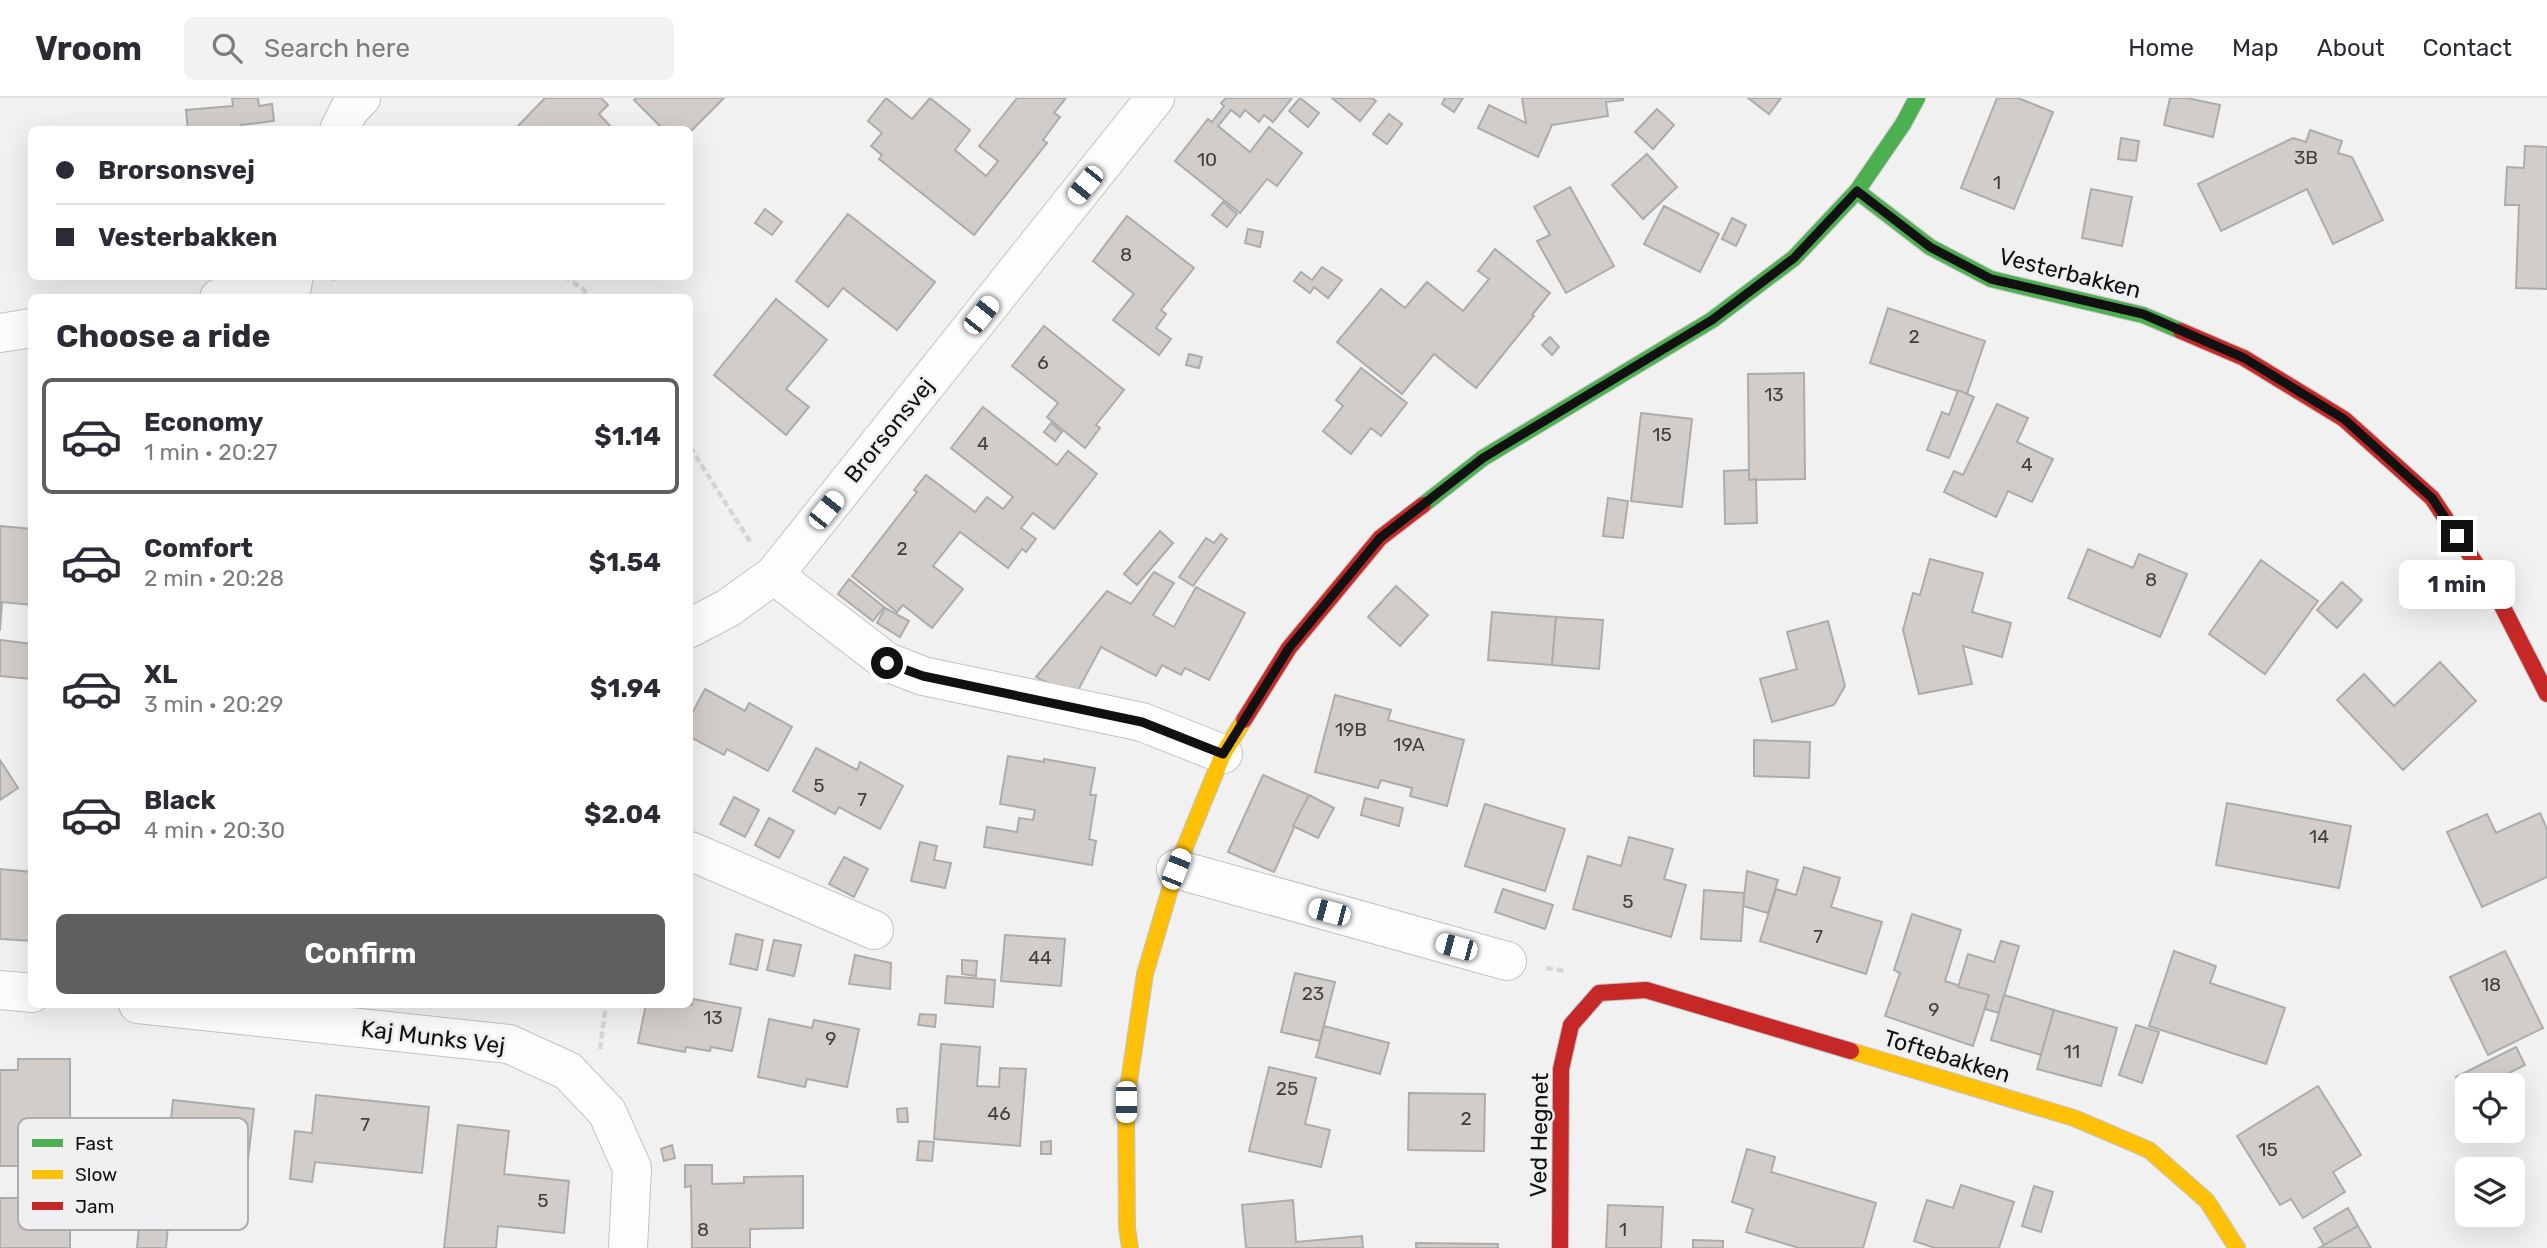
<!DOCTYPE html>
<meta charset="utf-8">
<style>
body{margin:0;font-family:Rubik,sans-serif;background:#f2f2f3;color:#2b2b33;height:100vh;display:flex;flex-direction:column;font-size:26px;white-space:nowrap}
*{box-sizing:border-box;margin:0}
p{font-size:23px;color:#7c7c81}
.icon{flex:none;width:38px;height:38px;fill:none;stroke:currentColor;stroke-width:2;stroke-linecap:round;stroke-linejoin:round}
.map{position:relative;flex:1;overflow:hidden}
.sheet{position:absolute;left:28px;top:196px;width:665px;height:714px;display:flex;flex-direction:column;background:#fff;border-radius:10px;box-shadow:0 7px 28px #0002}
.sheet>*{flex:none}
.top-card{position:absolute;left:28px;top:28px;width:665px;height:154px;border-radius:10px;box-shadow:0 7px 28px #0002;display:grid;align-content:center;height:154px;padding:0 28px;background:#fff}
.controls{position:absolute;left:2455px;top:975px;display:grid;gap:14px}
.controls a{display:grid;place-items:center;width:70px;height:70px;border-radius:10px;background:#fff;box-shadow:0 7px 28px #0002;font-size:35px}
.end{position:absolute;width:32px;height:32px;margin:-16px;border:9px solid #111;background:#fff;box-shadow:0 0 0 4px #fff}
.from{border-radius:50%}
.bubble{position:absolute;height:49px;border-radius:10px;background:#fff;box-shadow:0 7px 28px #0002;font-size:23px;font-weight:700;line-height:49px;text-align:center}
.car{position:absolute;width:21px;height:42px;margin:-21px -10px;border-radius:9px;box-shadow:0 0 5px 2px #0007;background:linear-gradient(#fff 24%,#345 0 40%,#fff 0 76%,#345 0 86%,#fff 0)}
.top-card b{display:flex;align-items:center;gap:24px;height:66px;font-size:26px}
.top-card b+b{border-top:2px solid #e1e1e2}
.top-card i{width:18px;height:18px;background:#2b2b33}
ul{padding:0;list-style:none}
li{display:flex;align-items:center;gap:21px;height:116px;margin:0 14px 10px;padding:0 14px;border:4px solid transparent;border-radius:10px}
li div{flex:1}
li b{display:block;font-size:26px}
li em{font-style:normal;font-weight:700}
li.on{border-color:#5f5f5f}
li>.icon{width:63px;height:63px;stroke-width:1.5}
h2{padding:0 28px;font-size:32px;line-height:84px}
.button{display:flex;gap:14px;margin-top:auto;padding:14px 28px}
.button a{flex:1;height:80px;border-radius:10px;background:#5f5f5f;color:#fff;font-size:28px;font-weight:700;line-height:80px;text-align:center}
header{display:flex;align-items:center;gap:42px;box-sizing:border-box;height:98px;padding:0 35px;background:#fff;border-bottom:2px solid #e1e1e2}
header strong{font-size:33px}
nav{display:flex;gap:38px;margin-inline-start:auto;font-size:24px}
.search{width:490px;height:63px;background:#f2f2f3;display:flex;align-items:center;gap:18px;box-sizing:border-box;padding:0 24px;border-radius:10px;color:#7c7c81;font-size:26px}
.map>svg:first-child{display:block}
</style>
<header>
<strong>Vroom</strong>
<div class="search"><svg class="icon" aria-label="search" viewBox="0 0 24 24"><circle cx="10" cy="10" r="6"/><path d="M15 15l6 6"/></svg>Search here</div>
<nav><a>Home</a><a>Map</a><a>About</a><a>Contact</a></nav>
</header>
<div class="map">
<svg width="2547" height="1150" viewBox="0 0 2547 1150">
<rect width="100%" height="100%" fill="#f1f1f1"/>
<g fill="#d2cdc8" stroke="#acacac" stroke-width="2">
<polygon points="232,0 258,0 259,8 272,6 274,23 241,27 241,32 188,32 186,12 233,8"/>
<polygon points="545,0 601,0 608,7 599,16 614,32 514,32"/>
<polygon points="636,0 724,0 690,34 690,32 664,32 634,2"/>
<polygon points="886,0 912,21 930,0 970,32 955,52 986,78 998,63 979,48 1017,0 1066,0 1054,15 1060,19 1043,42 1047,45 974,137 879,61 882,57 871,48 882,35 868,23"/>
<polygon points="1226,0 1292,0 1273,24 1264,17 1259,24 1245,12 1240,19 1231,12 1218,28 1250,54 1269,29 1302,55 1277,88 1267,81 1240,115 1175,63 1208,21 1212,24 1224,8 1221,5"/>
<polygon points="1300,0 1319,15 1308,29 1289,13"/>
<polygon points="1332,0 1372,0 1376,3 1360,23"/>
<polygon points="1445,0 1463,0 1454,14 1442,6"/>
<polygon points="1522,0 1623,0 1623,2 1606,4 1608,18 1552,27 1538,59 1478,30 1489,7 1526,25"/>
<polygon points="1748,0 1781,0 1769,16"/>
<polygon points="1997,0 2018,0 2053,14 2014,111 1961,90"/>
<polygon points="2170,0 2187,0 2220,7 2213,39 2164,27"/>
<polygon points="1657,11 1674,27 1653,51 1635,34"/>
<polygon points="1389,16 1402,26 1387,46 1373,36"/>
<polygon points="2310,32 2342,43 2338,55 2352,59 2383,122 2333,146 2307,91 2221,133 2198,86 2293,40 2306,44"/>
<polygon points="2121,40 2139,43 2136,63 2118,61"/>
<polygon points="2525,48 2547,49 2547,191 2516,190 2519,107 2505,107 2507,69 2524,70"/>
<polygon points="1647,56 1677,89 1643,121 1612,87"/>
<polygon points="1570,89 1614,168 1566,195 1537,143 1550,137 1534,109"/>
<polygon points="2091,91 2132,99 2122,148 2082,140"/>
<polygon points="1223,104 1237,116 1227,129 1212,117"/>
<polygon points="1664,108 1719,136 1700,174 1644,146"/>
<polygon points="765,111 782,124 772,137 755,125"/>
<polygon points="848,116 935,184 897,232 843,190 828,209 796,183"/>
<polygon points="1127,118 1194,170 1161,212 1166,216 1156,230 1171,241 1159,257 1113,222 1134,196 1093,163"/>
<polygon points="1732,120 1746,127 1736,148 1722,141"/>
<polygon points="1248,131 1263,134 1260,149 1245,145"/>
<polygon points="1495,151 1550,195 1532,217 1534,218 1476,290 1434,256 1402,296 1337,244 1381,191 1405,210 1427,184 1463,213 1489,181 1478,173"/>
<polygon points="1322,169 1342,182 1328,200 1314,189 1310,195 1294,183 1301,174 1312,182"/>
<polygon points="776,201 827,242 786,291 809,309 786,337 714,277"/>
<polygon points="1888,210 1985,243 1967,296 1870,265"/>
<polygon points="1044,228 1124,292 1096,327 1100,330 1085,350 1047,319 1058,305 1012,268"/>
<polygon points="1550,239 1559,249 1552,257 1542,247"/>
<polygon points="1189,256 1202,259 1199,270 1186,267"/>
<polygon points="1361,270 1407,305 1381,338 1371,330 1351,356 1323,333 1343,308 1336,302"/>
<polygon points="1804,275 1805,381 1749,382 1748,276"/>
<polygon points="1958,292 1974,299 1949,360 1927,352 1942,314 1949,317"/>
<polygon points="1997,306 2028,320 2017,344 2053,361 2032,404 2008,393 1996,419 1944,394 1954,373 1963,377"/>
<polygon points="983,309 1057,367 1068,353 1097,376 1054,431 1033,415 1021,430 1036,441 1026,454 1022,451 1008,470 960,434 933,468 963,491 932,530 903,507 897,514 852,478 917,394 914,392 926,377 975,414 987,399 1003,411 1013,399 951,350"/>
<polygon points="1641,315 1692,321 1682,409 1631,403"/>
<polygon points="1051,325 1062,334 1055,343 1044,334"/>
<polygon points="1749,372 1749,382 1756,381 1757,425 1725,426 1724,373"/>
<polygon points="1608,400 1628,403 1623,440 1603,438"/>
<polygon points="0,428 32,431 32,507 2,504 0,533"/>
<polygon points="1160,433 1173,445 1137,487 1124,476"/>
<polygon points="1221,436 1227,441 1193,488 1179,479 1206,440 1214,445"/>
<polygon points="2088,451 2133,470 2139,456 2187,476 2160,539 2068,500"/>
<polygon points="1930,461 1983,475 1972,514 2011,525 2002,559 1963,548 1972,586 1919,596 1903,532 1913,495 1920,497"/>
<polygon points="2261,462 2318,503 2265,576 2209,536"/>
<polygon points="1154,474 1174,485 1153,517 1174,529 1196,489 1245,515 1209,582 1185,570 1181,577 1162,567 1156,578 1101,549 1076,596 1065,594 1036,579 1107,493 1131,506"/>
<polygon points="849,481 884,509 873,523 838,496"/>
<polygon points="2342,484 2362,502 2337,530 2317,512"/>
<polygon points="1396,488 1428,517 1400,548 1368,519"/>
<polygon points="885,510 909,523 900,539 877,525"/>
<polygon points="1492,514 1556,519 1552,567 1488,562"/>
<polygon points="1556,519 1603,522 1599,571 1552,567"/>
<polygon points="1828,523 1845,588 1834,607 1772,624 1760,581 1797,571 1787,534"/>
<polygon points="0,542 32,546 31,581 0,578"/>
<polygon points="2440,564 2476,603 2403,672 2337,602 2364,576 2394,608"/>
<polygon points="705,591 745,613 749,605 792,629 768,673 727,651 724,657 690,639 690,619"/>
<polygon points="1335,597 1391,612 1388,622 1464,642 1447,708 1410,698 1412,690 1381,682 1378,690 1315,674"/>
<polygon points="1754,642 1810,644 1809,680 1754,678"/>
<polygon points="816,650 857,672 860,664 903,688 880,731 839,709 835,716 793,693"/>
<polygon points="1008,658 1044,664 1044,661 1095,670 1090,697 1096,697 1089,741 1096,743 1092,767 984,749 987,729 1017,734 1019,720 1033,722 1035,712 1000,706"/>
<polygon points="0,662 18,690 0,702"/>
<polygon points="1263,677 1309,697 1274,774 1228,754"/>
<polygon points="1309,697 1334,710 1318,740 1293,728"/>
<polygon points="734,699 759,712 745,739 720,726"/>
<polygon points="1365,700 1403,710 1399,728 1361,717"/>
<polygon points="2227,705 2351,728 2339,790 2216,767"/>
<polygon points="1485,706 1565,731 1545,793 1465,768"/>
<polygon points="2540,715 2547,731 2547,779 2482,809 2447,734 2487,716 2496,735"/>
<polygon points="769,720 794,733 779,760 755,747"/>
<polygon points="1629,739 1673,751 1664,781 1686,787 1671,839 1573,811 1588,758 1621,768"/>
<polygon points="920,744 937,748 934,762 951,765 945,790 911,783"/>
<polygon points="844,759 868,771 854,799 829,786"/>
<polygon points="1804,769 1840,780 1831,809 1882,824 1866,876 1760,843 1776,791 1796,797"/>
<polygon points="0,771 32,774 32,843 0,841"/>
<polygon points="1747,773 1778,782 1768,815 1743,808"/>
<polygon points="1503,791 1553,807 1545,831 1495,814"/>
<polygon points="1704,792 1744,795 1741,843 1701,841"/>
<polygon points="1912,816 1961,832 1945,883 1989,897 1973,948 1885,918 1900,875 1894,872"/>
<polygon points="736,836 763,842 757,872 730,866"/>
<polygon points="1005,837 1065,841 1061,888 1001,883"/>
<polygon points="774,842 801,847 794,878 767,872"/>
<polygon points="2001,843 2019,848 1999,915 1985,911 1989,897 1958,889 1968,856 1994,864"/>
<polygon points="2174,853 2216,868 2210,885 2285,910 2266,966 2149,928"/>
<polygon points="2505,853 2543,930 2488,957 2450,879"/>
<polygon points="855,857 891,865 890,891 849,886"/>
<polygon points="962,862 977,863 976,878 962,876"/>
<polygon points="1295,875 1335,884 1320,943 1281,934"/>
<polygon points="947,878 995,882 993,909 945,905"/>
<polygon points="2004,897 2054,912 2041,957 1991,942"/>
<polygon points="693,901 741,910 732,953 711,949 710,953 686,949 685,954 638,945 646,906 692,907"/>
<polygon points="2054,912 2117,930 2101,988 2037,971"/>
<polygon points="920,916 936,917 935,929 918,927"/>
<polygon points="769,921 812,930 814,922 859,931 847,989 807,981 805,989 758,979"/>
<polygon points="2136,927 2159,934 2142,985 2119,977"/>
<polygon points="1324,928 1389,945 1380,976 1316,959"/>
<polygon points="941,946 980,949 977,988 999,989 1000,970 1026,971 1020,1048 934,1041"/>
<polygon points="2516,949 2525,967 2485,987 2468,987 2468,995 2465,997 2456,979"/>
<polygon points="18,961 70,961 70,1031 38,1030 39,1068 0,1068 0,972 18,972"/>
<polygon points="1269,969 1316,980 1305,1026 1330,1032 1321,1069 1249,1053"/>
<polygon points="2318,988 2361,1057 2333,1074 2345,1094 2303,1120 2291,1101 2280,1107 2237,1038"/>
<polygon points="1409,995 1485,996 1484,1053 1408,1052"/>
<polygon points="316,997 429,1009 422,1075 315,1064 312,1084 290,1081 295,1033 312,1035"/>
<polygon points="173,1002 254,1011 245,1086 218,1083 214,1122 169,1117 166,1150 137,1150 143,1086 164,1088"/>
<polygon points="907,1010 908,1024 898,1024 897,1011"/>
<polygon points="458,1027 509,1033 504,1076 569,1083 564,1135 498,1128 496,1150 444,1150"/>
<polygon points="919,1043 934,1044 932,1063 917,1062"/>
<polygon points="1051,1043 1051,1056 1041,1056 1041,1044"/>
<polygon points="672,1047 675,1060 664,1063 661,1051"/>
<polygon points="1747,1051 1775,1059 1771,1074 1876,1105 1863,1150 1799,1150 1746,1134 1753,1111 1732,1104"/>
<polygon points="685,1067 712,1067 712,1086 744,1085 744,1079 803,1078 803,1130 750,1131 750,1150 692,1150 691,1088 685,1089"/>
<polygon points="38,1085 67,1085 67,1100 70,1100 70,1150 0,1150 0,1100 38,1100"/>
<polygon points="1961,1087 2014,1104 1999,1150 1935,1150 1914,1143 1927,1102 1953,1110"/>
<polygon points="2034,1088 2053,1094 2041,1134 2022,1128"/>
<polygon points="1293,1102 1296,1144 1362,1138 1363,1150 1246,1150 1242,1107"/>
<polygon points="1608,1107 1663,1109 1661,1150 1606,1150"/>
<polygon points="2348,1110 2358,1128 2324,1147 2314,1130"/>
<polygon points="2358,1128 2371,1150 2319,1150 2324,1147"/>
<polygon points="1693,1142 1723,1143 1723,1150 1693,1150"/>
<polygon points="1416,1145 1498,1146 1498,1150 1416,1150"/>
</g>
<g fill="none" stroke-linecap="round" stroke-linejoin="round">
<g stroke="#c3c3c3" stroke-width="40">
<g id="street">
<polyline points="339,32 349,12 361,0"/>
<polyline points="219,200 292,188 294,178"/>
<polyline points="0,235 32,230"/>
<polyline points="774,477 887,564 923,578 1142,624 1223,656"/>
<polyline points="690,530 728,510 774,477 1155,0"/>
<polyline points="690,753 874,832"/>
<polyline points="1176,771 1507,863"/>
<polyline points="0,892 32,895"/>
<polyline points="138,906 509,946 568,973 607,1014 632,1070 628,1150"/>
</g>
</g>
<g stroke="#c3c3c3" stroke-width="18">
<g id="fast">
<polyline points="1857,93 1930,149 1991,181 2143,217 2181,233"/>
<polyline points="1423,407 1483,360 1712,222 1794,160 1857,93 1903,26 1917,0"/>
</g>
</g>
<g stroke="#c3c3c3" stroke-width="18">
<g id="slow">
<polyline points="1851,953 2074,1020 2149,1052 2207,1103 2237,1150"/>
<polyline points="1130,1150 1127,1130 1126,1004 1145,876 1176,771 1223,656 1244,622"/>
</g>
</g>
<g stroke="#c3c3c3" stroke-width="18">
<g id="jam">
<polyline points="2181,233 2244,260 2344,321 2432,400 2496,496 2547,596"/>
<polyline points="1244,622 1289,550 1380,440 1423,407"/>
<polyline points="1560,1150 1561,971 1571,927 1599,895 1646,892 1851,953"/>
</g>
</g>
<g stroke="#d6d6d6" stroke-width="4.5" stroke-dasharray="7 3.5" stroke-linecap="butt">
<polyline points="564,178 583,191 590,200"/>
<polyline points="331,181 347,178"/>
<polyline points="690,349 751,445"/>
<polyline points="1546,870 1565,873"/>
<polyline points="600,951 606,906"/>
</g>
<use href="#street" stroke="#fdfdfd" stroke-width="38"/>
<use href="#fast" stroke="#4caf50" stroke-width="16"/>
<use href="#slow" stroke="#ffc107" stroke-width="16"/>
<use href="#jam" stroke="#c62828" stroke-width="16"/>
</g>
<g fill="none" stroke-linecap="round" stroke-linejoin="round">
<polyline stroke="#111" stroke-width="9" points="887,565 923,578 1142,624 1223,656 1289,550 1380,440 1483,360 1712,222 1794,160 1857,93 1930,149 1991,181 2143,216 2244,260 2344,321 2432,400 2457,438"/>
</g>
<g text-anchor="middle" dominant-baseline="central" stroke-width="5" stroke-linejoin="round" paint-order="stroke">
<g font-size="19" fill="#41403f">
<text x="2306" y="59">3B</text>
<text x="1207" y="61">10</text>
<text x="1997" y="84">1</text>
<text x="1126" y="156">8</text>
<text x="1914" y="238">2</text>
<text x="1043" y="264">6</text>
<text x="1774" y="296">13</text>
<text x="1662" y="336">15</text>
<text x="983" y="345">4</text>
<text x="2027" y="366">4</text>
<text x="902" y="450">2</text>
<text x="2151" y="481">8</text>
<text x="1351" y="631">19B</text>
<text x="1409" y="646">19A</text>
<text x="819" y="687">5</text>
<text x="862" y="701">7</text>
<text x="2319" y="738">14</text>
<text x="1628" y="803">5</text>
<text x="1818" y="838">7</text>
<text x="1040" y="859">44</text>
<text x="2491" y="886">18</text>
<text x="1313" y="895">23</text>
<text x="1934" y="911">9</text>
<text x="713" y="919">13</text>
<text x="831" y="940">9</text>
<text x="2072" y="953">11</text>
<text x="1287" y="990">25</text>
<text x="999" y="1015">46</text>
<text x="1466" y="1020">2</text>
<text x="365" y="1026">7</text>
<text x="2268" y="1051">15</text>
<text x="543" y="1102">5</text>
<text x="703" y="1131">8</text>
<text x="1623" y="1131">1</text>
</g>
<g font-size="23" fill="#111" stroke="#f0f0f2">
<text transform="translate(2070 175) rotate(14)">Vesterbakken</text>
<text transform="translate(889 332) rotate(-51)">Brorsonsvej</text>
<text transform="translate(433 939) rotate(7)">Kaj Munks Vej</text>
<text transform="translate(1947 958) rotate(17)">Toftebakken</text>
<text transform="translate(1539 1037) rotate(-89)">Ved Hegnet</text>
</g>
</g>
<rect x="18" y="1020" width="230" height="112" rx="10" fill="#f0f0f2" stroke="#adadae" stroke-width="2"/>
<rect x="32" y="1041" width="31" height="8" fill="#4caf50"/>
<rect x="32" y="1072" width="31" height="9" fill="#ffc107"/>
<rect x="32" y="1104" width="31" height="8" fill="#c62828"/>
<g font-size="19" fill="#111">
<text x="75" y="1052">Fast</text>
<text x="75" y="1083">Slow</text>
<text x="75" y="1115">Jam</text>
</g>
</svg>
<div class="controls">
<a><svg class="icon" aria-label="locate" viewBox="0 0 24 24"><circle cx="12" cy="12" r="6"/><path d="M12 2v4M12 18v4M2 12h4M18 12h4"/></svg></a>
<a><svg class="icon" aria-label="layers" viewBox="0 0 24 24"><path d="M12 4l9 5-9 5-9-5zM3 14l9 5 9-5"/></svg></a>
</div>
<i class="end from" style="left:887px;top:565px"></i>
<i class="end" style="left:2457px;top:438px"></i>
<div class="bubble" style="left:2399px;top:462px;width:116px">1 min</div>
<i class="car" style="left:1085px;top:87px;rotate:219deg"></i>
<i class="car" style="left:981px;top:217px;rotate:39deg"></i>
<i class="car" style="left:826px;top:412px;rotate:39deg"></i>
<i class="car" style="left:1176px;top:771px;rotate:22deg"></i>
<i class="car" style="left:1329px;top:814px;rotate:285deg"></i>
<i class="car" style="left:1456px;top:849px;rotate:285deg"></i>
<i class="car" style="left:1126px;top:1004px;rotate:180deg"></i>
<div class="top-card">
<b><i class="from"></i>Brorsonsvej</b>
<b><i></i>Vesterbakken</b>
</div>
<section class="sheet">
<h2>Choose a ride</h2>
<ul>
<li class="on"><svg class="icon" aria-label="car" viewBox="0 0 24 24"><path d="M5 17H2v-5l4-1 3-4h7l3 4 3 1v5h-3M9 17h6M6 11h13"/><circle cx="7" cy="17" r="2"/><circle cx="17" cy="17" r="2"/></svg><div><b>Economy</b><p>1 min · 20:27</p></div><em>$1.14</em></li>
<li><svg class="icon" aria-label="car" viewBox="0 0 24 24"><path d="M5 17H2v-5l4-1 3-4h7l3 4 3 1v5h-3M9 17h6M6 11h13"/><circle cx="7" cy="17" r="2"/><circle cx="17" cy="17" r="2"/></svg><div><b>Comfort</b><p>2 min · 20:28</p></div><em>$1.54</em></li>
<li><svg class="icon" aria-label="car" viewBox="0 0 24 24"><path d="M5 17H2v-5l4-1 3-4h7l3 4 3 1v5h-3M9 17h6M6 11h13"/><circle cx="7" cy="17" r="2"/><circle cx="17" cy="17" r="2"/></svg><div><b>XL</b><p>3 min · 20:29</p></div><em>$1.94</em></li>
<li><svg class="icon" aria-label="car" viewBox="0 0 24 24"><path d="M5 17H2v-5l4-1 3-4h7l3 4 3 1v5h-3M9 17h6M6 11h13"/><circle cx="7" cy="17" r="2"/><circle cx="17" cy="17" r="2"/></svg><div><b>Black</b><p>4 min · 20:30</p></div><em>$2.04</em></li>
</ul>
<div class="button"><a>Confirm</a></div>
</section>
</div>
